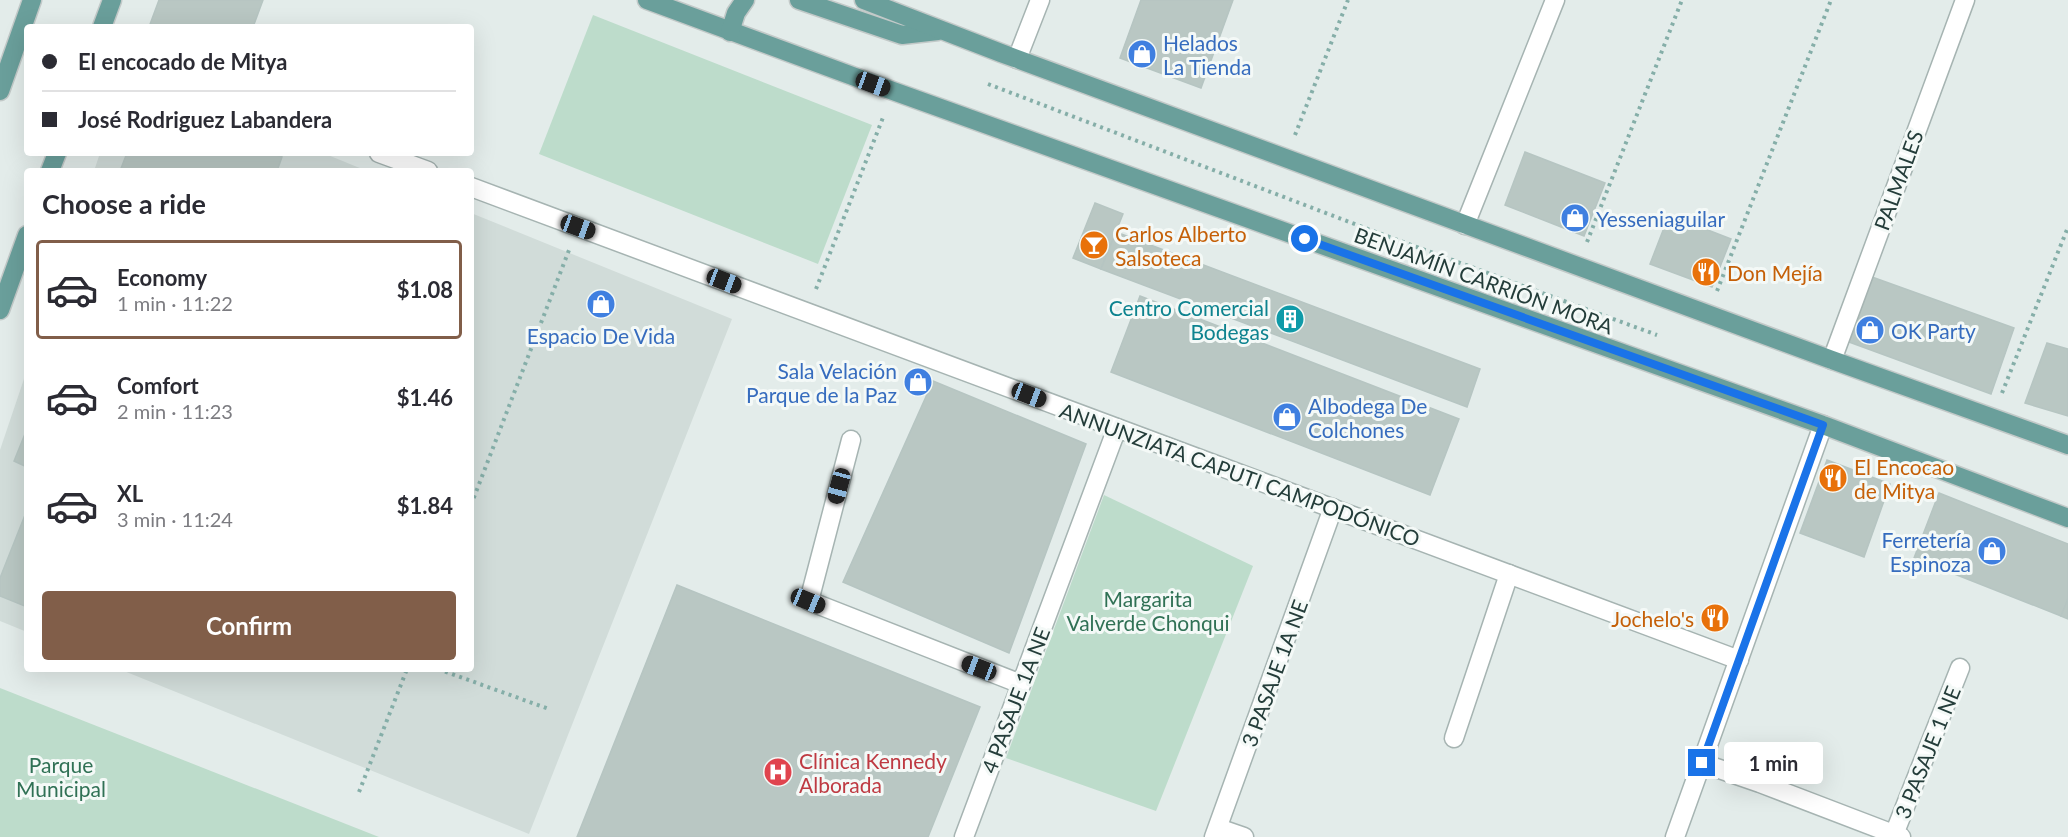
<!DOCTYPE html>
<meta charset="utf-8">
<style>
body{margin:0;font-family:Lato,sans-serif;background:#f7f7f7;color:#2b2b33;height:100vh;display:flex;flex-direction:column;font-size:22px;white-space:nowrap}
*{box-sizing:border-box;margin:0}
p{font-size:20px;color:#7c7c81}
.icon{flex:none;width:33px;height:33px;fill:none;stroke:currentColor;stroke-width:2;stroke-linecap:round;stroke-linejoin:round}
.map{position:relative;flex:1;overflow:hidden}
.drawer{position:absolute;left:24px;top:168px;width:450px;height:504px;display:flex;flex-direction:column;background:#fff;border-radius:6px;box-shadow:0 6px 24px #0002}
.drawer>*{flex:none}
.top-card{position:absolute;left:24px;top:24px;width:450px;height:132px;border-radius:6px;box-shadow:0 6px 24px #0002;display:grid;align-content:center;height:132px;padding:0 18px;background:#fff}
.end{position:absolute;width:27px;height:27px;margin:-14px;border:8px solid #1a73e8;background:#fff;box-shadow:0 0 0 3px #fff}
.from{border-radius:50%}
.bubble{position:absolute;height:42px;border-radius:6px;background:#fff;box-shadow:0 6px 24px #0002;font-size:20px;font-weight:700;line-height:42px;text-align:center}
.car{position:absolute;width:18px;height:36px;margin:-18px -9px;border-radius:8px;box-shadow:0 0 4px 2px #0007;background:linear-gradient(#222 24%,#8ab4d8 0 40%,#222 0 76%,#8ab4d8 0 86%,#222 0)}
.top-card b{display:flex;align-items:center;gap:21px;height:57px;font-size:22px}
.top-card b+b{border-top:2px solid #e1e1e2}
.top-card i{width:15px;height:15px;background:#2b2b33}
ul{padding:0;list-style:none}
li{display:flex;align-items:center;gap:18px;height:99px;margin:0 12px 9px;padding:0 6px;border:3px solid transparent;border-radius:6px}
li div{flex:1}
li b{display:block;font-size:22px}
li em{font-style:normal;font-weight:700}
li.active{border-color:#815e49}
li>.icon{width:54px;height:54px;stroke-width:1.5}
h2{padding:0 18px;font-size:27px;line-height:72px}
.button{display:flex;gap:12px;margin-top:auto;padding:12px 18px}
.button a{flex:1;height:69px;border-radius:6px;background:#815e49;color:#fff;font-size:24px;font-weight:700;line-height:69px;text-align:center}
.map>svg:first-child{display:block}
</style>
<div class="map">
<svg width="2068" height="837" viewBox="0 0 2068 837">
<rect width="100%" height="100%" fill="#e3ecea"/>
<g fill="#d1dcd9">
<polygon points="100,153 323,153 367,171 94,171"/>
<polygon points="471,213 732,319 529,834 119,669 471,669"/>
<polygon points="27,370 27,632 0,621 0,450"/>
</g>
<g fill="#bddccb">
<polygon points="593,15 872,125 818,264 539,154"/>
<polygon points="1104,495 1253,566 1156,811 1006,758"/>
<polygon points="0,688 379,837 0,837"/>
</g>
<g fill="#b9c7c3" stroke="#b6c5c2" stroke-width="1.5">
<polygon points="159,0 263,0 253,27 149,27"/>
<polygon points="1141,0 1233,0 1201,88 1120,58"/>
<polygon points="1525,152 1605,183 1584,236 1505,205"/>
<polygon points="127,153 271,153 282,157 277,171 120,171"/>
<polygon points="1095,203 1123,214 1101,269 1073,258"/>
<polygon points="1669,215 1731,239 1712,287 1650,264"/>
<polygon points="1116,232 1480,369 1467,407 1101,269"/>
<polygon points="1872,277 2014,328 1991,394 1849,342"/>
<polygon points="1140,296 1459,419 1430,495 1111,372"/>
<polygon points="2047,343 2068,349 2068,416 2025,403"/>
<polygon points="933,381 1086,444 1009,653 843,582"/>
<polygon points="27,429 27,467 14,461"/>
<polygon points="1827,460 1890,484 1864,557 1800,533"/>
<polygon points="1939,493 2068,544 2068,599 2061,616 1914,558"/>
<polygon points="27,510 27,607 0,596 0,578"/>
<polygon points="677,585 980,707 928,837 577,837"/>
<polygon points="2068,599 2068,619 2061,616"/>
</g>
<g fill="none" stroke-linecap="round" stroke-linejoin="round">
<g stroke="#a6b4b2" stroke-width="21">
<g id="minor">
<polyline points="1017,59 1040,0"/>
<polyline points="379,153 428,171"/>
<polyline points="471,187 1739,660"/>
<polyline points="1465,225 1555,0"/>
<polyline points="1832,360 1965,0"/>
<polyline points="851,440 809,601 1021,684"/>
<polyline points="1454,738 1509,574"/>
<polyline points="1702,763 1760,783 1901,837"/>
<polyline points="1218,828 1244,837"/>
<polyline points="964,837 1117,428"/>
<polyline points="1214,837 1333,508"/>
<polyline points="1675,837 1823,425"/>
<polyline points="1893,837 1960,668"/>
</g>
</g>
<g stroke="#c2c9c8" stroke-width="21">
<g id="major">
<polyline points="647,0 893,91 1823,425 2068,518"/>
<polyline points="799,0 902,35 938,31"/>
<polyline points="864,0 1001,53 1832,360 2068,445"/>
<polyline points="102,27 112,0"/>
<polyline points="730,32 736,13 745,0"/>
<polyline points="0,91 32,0"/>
<polyline points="50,171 57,153"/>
<polyline points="0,310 27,235"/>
</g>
</g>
<g stroke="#85aea8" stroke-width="4" stroke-dasharray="3 4.5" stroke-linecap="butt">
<polyline points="988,84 1365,228 1657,335"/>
<polyline points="1295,135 1348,0"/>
<polyline points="1587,242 1682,0"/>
<polyline points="816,289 884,115"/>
<polyline points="1717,291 1831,0"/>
<polyline points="2002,393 2068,227"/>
<polyline points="471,505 569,250"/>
<polyline points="438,669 549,709"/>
<polyline points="359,792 407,669"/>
</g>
<use href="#minor" stroke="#fff" stroke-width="18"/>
<use href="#major" stroke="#6a9f9b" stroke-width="18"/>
</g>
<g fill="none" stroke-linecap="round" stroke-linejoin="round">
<polyline stroke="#1a73e8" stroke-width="8" points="1305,239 1823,425 1702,763"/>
</g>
<defs>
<g id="shop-disc" transform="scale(1.5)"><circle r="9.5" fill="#3f7fe0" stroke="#f4f9f7"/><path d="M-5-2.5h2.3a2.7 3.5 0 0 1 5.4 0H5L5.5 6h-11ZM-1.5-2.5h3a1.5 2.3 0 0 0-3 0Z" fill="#fff"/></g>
<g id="bar-disc" transform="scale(1.5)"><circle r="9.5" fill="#e8710a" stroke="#f4f9f7"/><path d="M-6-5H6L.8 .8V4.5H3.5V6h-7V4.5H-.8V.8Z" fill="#fff"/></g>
<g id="restaurant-disc" transform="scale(1.5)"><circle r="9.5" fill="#e8710a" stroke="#f4f9f7"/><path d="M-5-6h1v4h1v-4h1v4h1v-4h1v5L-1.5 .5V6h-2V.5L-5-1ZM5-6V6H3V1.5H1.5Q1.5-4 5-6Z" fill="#fff"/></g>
<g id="building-disc" transform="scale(1.5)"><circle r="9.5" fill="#0f9aa8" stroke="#f4f9f7"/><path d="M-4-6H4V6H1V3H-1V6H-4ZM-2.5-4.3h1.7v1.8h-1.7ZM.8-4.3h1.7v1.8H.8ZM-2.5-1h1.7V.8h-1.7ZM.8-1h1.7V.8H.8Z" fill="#fff"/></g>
<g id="hospital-disc" transform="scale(1.5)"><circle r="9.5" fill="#e0444e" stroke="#f4f9f7"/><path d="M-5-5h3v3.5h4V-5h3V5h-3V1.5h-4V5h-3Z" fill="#fff"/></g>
</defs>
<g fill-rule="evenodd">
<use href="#shop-disc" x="1142" y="54"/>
<use href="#shop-disc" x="1575" y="218"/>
<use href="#bar-disc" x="1094" y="245"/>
<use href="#restaurant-disc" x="1706" y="272"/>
<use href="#shop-disc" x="601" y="304"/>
<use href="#building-disc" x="1290" y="319"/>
<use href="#shop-disc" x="1870" y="330"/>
<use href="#shop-disc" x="918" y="382"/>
<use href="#shop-disc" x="1287" y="417"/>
<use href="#restaurant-disc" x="1833" y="478"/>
<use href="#shop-disc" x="1992" y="551"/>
<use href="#restaurant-disc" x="1715" y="618"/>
<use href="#hospital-disc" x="778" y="772"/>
</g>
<g text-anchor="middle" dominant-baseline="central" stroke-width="6" stroke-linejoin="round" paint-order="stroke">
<g font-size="21" fill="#366cbe" stroke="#f4f9f7" text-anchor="start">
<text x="1163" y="42">Helados<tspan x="1163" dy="24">La Tienda</tspan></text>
<text x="1596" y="218">Yesseniaguilar</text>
<text x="1891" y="330">OK Party</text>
<text x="601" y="335" text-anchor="middle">Espacio De Vida</text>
<text x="897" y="370" text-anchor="end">Sala Velación<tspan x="897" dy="24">Parque de la Paz</tspan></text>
<text x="1308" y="405">Albodega De<tspan x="1308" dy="24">Colchones</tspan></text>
<text x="1971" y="539" text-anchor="end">Ferretería<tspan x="1971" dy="24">Espinoza</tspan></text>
</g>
<g font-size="21" fill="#243d3a" stroke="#f4f9f7">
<text transform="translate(1898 180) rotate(-70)">PALMALES</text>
<text transform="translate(1484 280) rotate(20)">BENJAMÍN CARRIÓN MORA</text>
<text transform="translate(1240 474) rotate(20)">ANNUNZIATA CAPUTI CAMPODÓNICO</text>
<text transform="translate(1274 673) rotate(-70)">3 PASAJE 1A NE</text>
<text transform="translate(1015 700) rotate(-69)">4 PASAJE 1A NE</text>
<text transform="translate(1927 752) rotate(-68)">3 PASAJE 1 NE</text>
</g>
<g font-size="21" fill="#c56008" stroke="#f4f9f7" text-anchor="start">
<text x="1115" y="233">Carlos Alberto<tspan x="1115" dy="24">Salsoteca</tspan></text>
<text x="1727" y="272">Don Mejía</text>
<text x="1854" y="466">El Encocao<tspan x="1854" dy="24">de Mitya</tspan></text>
<text x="1694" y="618" text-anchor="end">Jochelo's</text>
</g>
<g font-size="21" fill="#0d838f" stroke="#f4f9f7" text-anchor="end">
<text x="1269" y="307">Centro Comercial<tspan x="1269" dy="24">Bodegas</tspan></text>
</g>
<g font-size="21" fill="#307155" stroke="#f4f9f7">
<text x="1148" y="598">Margarita<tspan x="1148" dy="24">Valverde Chonqui</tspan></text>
<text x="61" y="764">Parque<tspan x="61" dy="24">Municipal</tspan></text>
</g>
<g font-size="21" fill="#be3a42" stroke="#f4f9f7" text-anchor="start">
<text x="799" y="760">Clínica Kennedy<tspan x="799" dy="24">Alborada</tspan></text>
</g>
</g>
</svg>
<i class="end from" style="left:1305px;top:239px"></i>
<i class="end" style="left:1702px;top:763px"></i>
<div class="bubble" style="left:1724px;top:742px;width:99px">1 min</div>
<i class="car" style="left:873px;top:84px;rotate:110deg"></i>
<i class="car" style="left:578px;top:227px;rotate:110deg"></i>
<i class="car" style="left:724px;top:281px;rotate:111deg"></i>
<i class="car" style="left:1029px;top:395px;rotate:111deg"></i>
<i class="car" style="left:839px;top:486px;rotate:195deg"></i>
<i class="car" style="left:808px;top:601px;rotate:112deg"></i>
<i class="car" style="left:979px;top:668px;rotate:291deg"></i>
<div class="top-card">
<b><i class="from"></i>El encocado de Mitya</b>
<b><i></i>José Rodriguez Labandera</b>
</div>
<section class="drawer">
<h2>Choose a ride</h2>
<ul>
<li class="active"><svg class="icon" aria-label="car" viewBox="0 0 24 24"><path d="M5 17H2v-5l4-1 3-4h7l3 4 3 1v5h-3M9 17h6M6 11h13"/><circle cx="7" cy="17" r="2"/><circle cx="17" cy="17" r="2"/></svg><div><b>Economy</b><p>1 min · 11:22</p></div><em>$1.08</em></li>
<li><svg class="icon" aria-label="car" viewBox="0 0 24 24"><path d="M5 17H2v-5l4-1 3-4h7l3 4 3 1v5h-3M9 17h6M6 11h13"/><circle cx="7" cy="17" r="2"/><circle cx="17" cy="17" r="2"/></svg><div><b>Comfort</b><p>2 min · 11:23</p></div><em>$1.46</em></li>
<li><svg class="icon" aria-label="car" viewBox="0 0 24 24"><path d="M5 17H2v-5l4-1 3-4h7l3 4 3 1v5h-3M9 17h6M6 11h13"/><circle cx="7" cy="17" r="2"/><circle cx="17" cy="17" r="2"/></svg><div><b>XL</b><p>3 min · 11:24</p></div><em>$1.84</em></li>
</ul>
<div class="button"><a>Confirm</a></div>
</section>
</div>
